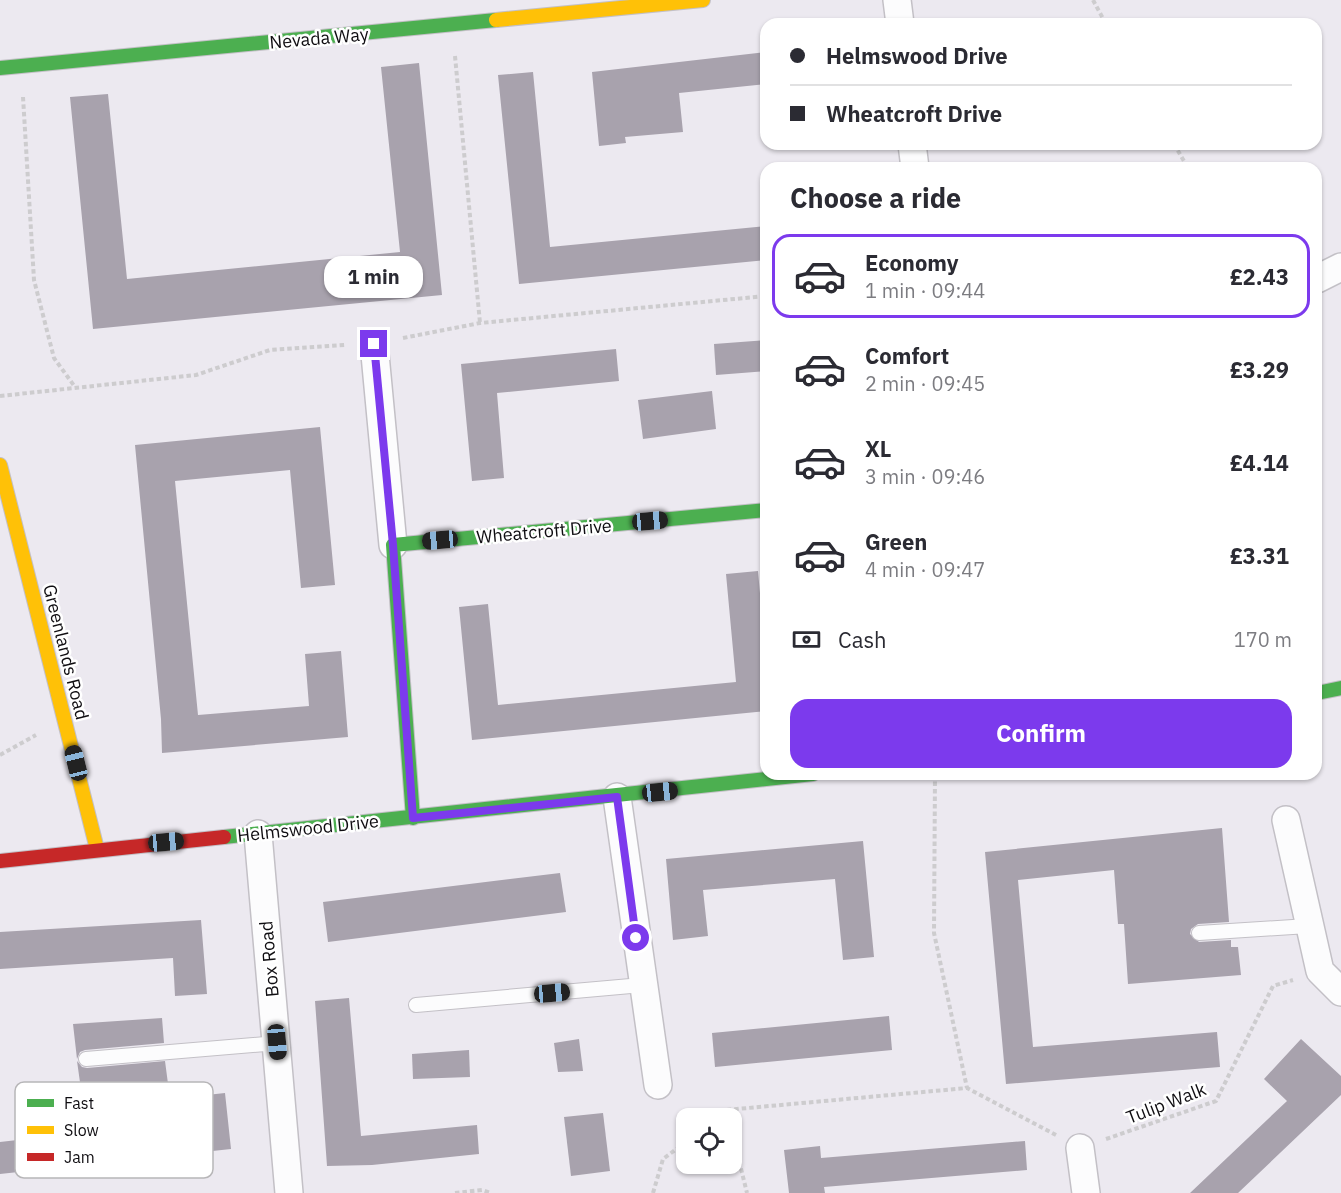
<!DOCTYPE html>
<meta charset="utf-8">
<style>
body{margin:0;font-family:"IBM Plex Sans",sans-serif;background:#f7f7f7;color:#2b2b33;height:100vh;display:flex;flex-direction:column;font-size:22px;white-space:nowrap}
*{box-sizing:border-box;margin:0}
p{font-size:20px;color:#7c7c81}
.icon{flex:none;width:33px;height:33px;fill:none;stroke:currentColor;stroke-width:2;stroke-linecap:round;stroke-linejoin:round}
.map{position:relative;flex:1;overflow:hidden}
.panel{position:absolute;left:760px;top:162px;width:562px;height:618px;display:flex;flex-direction:column;background:#fff;border-radius:18px;box-shadow:0 2px 4px #0004}
.panel>*{flex:none}
.top-card{position:absolute;left:760px;top:18px;width:562px;height:132px;border-radius:18px;box-shadow:0 2px 4px #0004;display:grid;align-content:center;height:132px;padding:0 30px;background:#fff}
.fabs{position:absolute;left:676px;top:1108px;display:grid;gap:12px}
.fabs a{display:grid;place-items:center;width:66px;height:66px;border-radius:12px;background:#fff;box-shadow:0 2px 4px #0004;font-size:30px}
.end{position:absolute;width:27px;height:27px;margin:-14px;border:8px solid #7c3aed;background:#fff;box-shadow:0 0 0 3px #fff}
.from{border-radius:50%}
.bubble{position:absolute;height:42px;border-radius:18px;background:#fff;box-shadow:0 2px 4px #0004;font-size:20px;font-weight:800;line-height:42px;text-align:center}
.car{position:absolute;width:18px;height:36px;margin:-18px -9px;border-radius:8px;box-shadow:0 0 4px 2px #0007;background:linear-gradient(#222 24%,#8ab4d8 0 40%,#222 0 76%,#8ab4d8 0 86%,#222 0)}
.top-card b{display:flex;align-items:center;gap:21px;height:57px;font-size:22px}
.top-card b+b{border-top:2px solid #e1e1e2}
.top-card i{width:15px;height:15px;background:#2b2b33}
ul{padding:0;list-style:none}
li{display:flex;align-items:center;gap:18px;height:84px;margin:0 12px 9px;padding:0 18px;border:3px solid transparent;border-radius:18px}
li div{flex:1}
li b{display:block;font-size:22px}
li em{font-style:normal;font-weight:800}
li.active{border-color:#7c3aed}
li>.icon{width:54px;height:54px;stroke-width:1.5}
h2{padding:0 30px;font-size:27px;line-height:72px}
.pay{display:flex;align-items:center;gap:15px;height:66px;padding:0 30px;font-size:22px}
.pay p{margin-inline-start:auto}
.primary-button{display:flex;gap:12px;margin-top:auto;padding:12px 30px}
.primary-button a{flex:1;height:69px;border-radius:18px;background:#7c3aed;color:#fff;font-size:24px;font-weight:800;line-height:69px;text-align:center}
.map>svg:first-child{display:block}
</style>
<div class="map">
<svg width="1341" height="1193" viewBox="0 0 1341 1193">
<rect width="100%" height="100%" fill="#ece9f0"/>
<g fill="#a8a2ad">
<polygon points="766,52 766,84 679,93 683,132 625,137 626,143 599,146 592,72"/>
<polygon points="419,63 442,295 93,329 70,97 108,94 127,279 400,252 381,67"/>
<polygon points="533,72 550,247 766,226 766,260 519,284 498,75"/>
<polygon points="766,340 766,371 716,375 714,344"/>
<polygon points="616,349 619,381 497,393 504,478 472,481 461,364"/>
<polygon points="712,391 716,429 643,439 638,400"/>
<polygon points="320,427 335,585 301,588 290,470 175,481 198,715 309,706 305,654 341,651 348,737 162,753 161,719 135,445"/>
<polygon points="758,571 766,660 766,711 472,740 459,607 488,604 498,705 736,682 726,574"/>
<polygon points="1222,828 1229,922 1198,924 1191,929 1190,934 1199,942 1231,940 1231,947 1238,947 1241,975 1128,984 1124,924 1118,924 1114,870 1018,880 1033,1047 1217,1032 1220,1067 1006,1084 985,852"/>
<polygon points="863,841 874,957 843,960 835,879 703,890 708,936 673,940 666,859"/>
<polygon points="560,873 566,912 328,942 323,902"/>
<polygon points="201,920 207,994 175,996 173,958 0,969 0,932"/>
<polygon points="349,998 361,1136 477,1125 479,1154 372,1165 327,1166 315,1001"/>
<polygon points="889,1016 892,1050 715,1067 712,1033"/>
<polygon points="162,1018 164,1043 85,1050 80,1052 77,1059 73,1024"/>
<polygon points="579,1039 583,1071 558,1072 554,1043"/>
<polygon points="1301,1039 1341,1076 1341,1095 1238,1193 1190,1193 1287,1101 1264,1079"/>
<polygon points="469,1050 470,1077 413,1079 412,1054"/>
<polygon points="77,1061 82,1067 87,1068 165,1061 170,1099 225,1093 231,1149 0,1174 0,1142 87,1132"/>
<polygon points="603,1113 610,1171 571,1176 564,1117"/>
<polygon points="1025,1141 1027,1170 824,1187 825,1193 789,1193 784,1150 820,1146 821,1158"/>
</g>
<g fill="none" stroke-linecap="round" stroke-linejoin="round">
<g stroke="#c3c0c6" stroke-width="16">
<g id="lane">
<polyline points="1199,933 1308,926"/>
<polyline points="416,1005 642,985"/>
<polyline points="86,1059 277,1043"/>
</g>
</g>
<g stroke="#c3c0c6" stroke-width="30">
<g id="street">
<polyline points="897,0 900,24"/>
<polyline points="912,144 915,168"/>
<polyline points="1317,279 1341,267"/>
<polyline points="374,344 393,545"/>
<polyline points="617,797 658,1085"/>
<polyline points="1286,820 1320,971 1341,992"/>
<polyline points="258,834 289,1193"/>
<polyline points="1080,1148 1086,1193"/>
</g>
</g>
<g stroke="#c3c0c6" stroke-width="16">
<g id="fast">
<polyline points="0,68 496,20"/>
<polyline points="1317,693 1341,688"/>
<polyline points="413,818 393,545 766,510"/>
<polyline points="224,837 813,774"/>
</g>
</g>
<g stroke="#c3c0c6" stroke-width="16">
<g id="slow">
<polyline points="496,20 703,0"/>
<polyline points="0,465 97,849"/>
</g>
</g>
<g stroke="#c3c0c6" stroke-width="16">
<polyline id="jam" points="0,861 224,837"/>
</g>
<g stroke="#cdccce" stroke-width="4" stroke-dasharray="4.5 3" stroke-linecap="butt">
<polyline points="1093,0 1106,24"/>
<polyline points="455,56 480,323"/>
<polyline points="23,97 34,280 54,358 75,387"/>
<polyline points="1174,144 1188,168"/>
<polyline points="403,338 480,323 766,296"/>
<polyline points="0,396 196,375 270,350 345,345"/>
<polyline points="0,755 36,735"/>
<polyline points="935,774 934,933 967,1088"/>
<polyline points="726,1110 729,1119"/>
<polyline points="715,1119 726,1110 967,1088 1056,1135"/>
<polyline points="732,1132 747,1193"/>
<polyline points="1106,1139 1216,1101 1273,986 1293,980"/>
<polyline points="455,1193 482,1190 491,1193"/>
<polyline points="653,1193 663,1159 687,1141"/>
</g>
<use href="#lane" stroke="#fcfcfd" stroke-width="14"/>
<use href="#street" stroke="#fcfcfd" stroke-width="27"/>
<use href="#fast" stroke="#4caf50" stroke-width="14"/>
<use href="#slow" stroke="#ffc107" stroke-width="14"/>
<use href="#jam" stroke="#c62828" stroke-width="14"/>
</g>
<g fill="none" stroke-linecap="round" stroke-linejoin="round">
<polyline stroke="#7c3aed" stroke-width="8" points="374,344 393,545 413,818 617,797 636,938"/>
</g>
<g text-anchor="middle" dominant-baseline="central" stroke-width="5" stroke-linejoin="round" paint-order="stroke">
<g font-size="18" fill="#0f0d11" stroke="#fff">
<text transform="translate(319 38) rotate(-5)">Nevada Way</text>
<text transform="translate(544 531) rotate(-5)">Wheatcroft Drive</text>
<text transform="translate(66 652) rotate(76)">Greenlands Road</text>
<text transform="translate(308 828) rotate(-6)">Helmswood Drive</text>
<text transform="translate(269 959) rotate(-95)">Box Road</text>
<text transform="translate(1166 1103) rotate(-21)">Tulip Walk</text>
</g>
</g>
<rect x="15" y="1082" width="198" height="96" rx="9" fill="#fff" stroke="#b7b6b8" stroke-width="1.5"/>
<rect x="27" y="1099" width="27" height="8" fill="#4caf50"/>
<rect x="27" y="1126" width="27" height="8" fill="#ffc107"/>
<rect x="27" y="1153" width="27" height="8" fill="#c62828"/>
<g font-size="16" fill="#0f0d11">
<text x="64" y="1109">Fast</text>
<text x="64" y="1136">Slow</text>
<text x="64" y="1163">Jam</text>
</g>
</svg>
<div class="fabs">
<a><svg class="icon" aria-label="locate" viewBox="0 0 24 24"><circle cx="12" cy="12" r="6"/><path d="M12 2v4M12 18v4M2 12h4M18 12h4"/></svg></a>
</div>
<i class="end from" style="left:636px;top:938px"></i>
<i class="end" style="left:374px;top:344px"></i>
<div class="bubble" style="left:324px;top:256px;width:99px">1 min</div>
<i class="car" style="left:650px;top:521px;rotate:85deg"></i>
<i class="car" style="left:440px;top:540px;rotate:265deg"></i>
<i class="car" style="left:76px;top:763px;rotate:346deg"></i>
<i class="car" style="left:660px;top:792px;rotate:84deg"></i>
<i class="car" style="left:166px;top:842px;rotate:85deg"></i>
<i class="car" style="left:552px;top:993px;rotate:85deg"></i>
<i class="car" style="left:277px;top:1042px;rotate:175deg"></i>
<div class="top-card">
<b><i class="from"></i>Helmswood Drive</b>
<b><i></i>Wheatcroft Drive</b>
</div>
<section class="panel">
<h2>Choose a ride</h2>
<ul>
<li class="active"><svg class="icon" aria-label="car" viewBox="0 0 24 24"><path d="M5 17H2v-5l4-1 3-4h7l3 4 3 1v5h-3M9 17h6M6 11h13"/><circle cx="7" cy="17" r="2"/><circle cx="17" cy="17" r="2"/></svg><div><b>Economy</b><p>1 min · 09:44</p></div><em>£2.43</em></li>
<li><svg class="icon" aria-label="car" viewBox="0 0 24 24"><path d="M5 17H2v-5l4-1 3-4h7l3 4 3 1v5h-3M9 17h6M6 11h13"/><circle cx="7" cy="17" r="2"/><circle cx="17" cy="17" r="2"/></svg><div><b>Comfort</b><p>2 min · 09:45</p></div><em>£3.29</em></li>
<li><svg class="icon" aria-label="car" viewBox="0 0 24 24"><path d="M5 17H2v-5l4-1 3-4h7l3 4 3 1v5h-3M9 17h6M6 11h13"/><circle cx="7" cy="17" r="2"/><circle cx="17" cy="17" r="2"/></svg><div><b>XL</b><p>3 min · 09:46</p></div><em>£4.14</em></li>
<li><svg class="icon" aria-label="car" viewBox="0 0 24 24"><path d="M5 17H2v-5l4-1 3-4h7l3 4 3 1v5h-3M9 17h6M6 11h13"/><circle cx="7" cy="17" r="2"/><circle cx="17" cy="17" r="2"/></svg><div><b>Green</b><p>4 min · 09:47</p></div><em>£3.31</em></li>
</ul>
<div class="pay"><svg class="icon" aria-label="cash" viewBox="0 0 24 24"><path d="M3 7h18v10H3z"/><circle cx="12" cy="12" r="2"/></svg>Cash<p>170 m</p></div>
<div class="primary-button"><a>Confirm</a></div>
</section>
</div>
